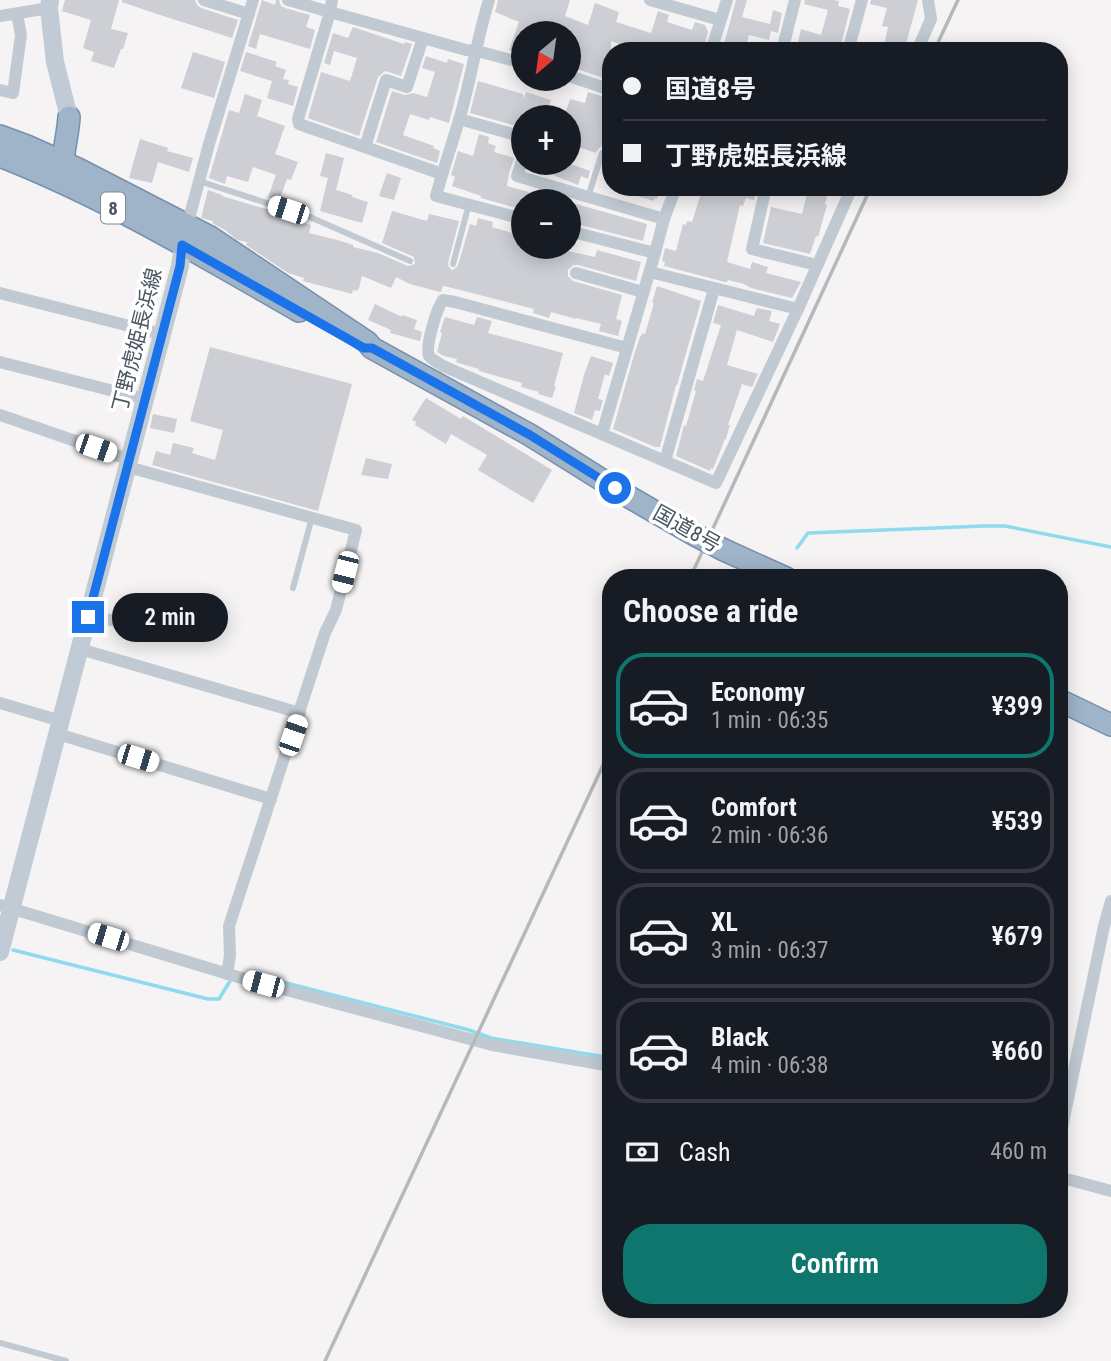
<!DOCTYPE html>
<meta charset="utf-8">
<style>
body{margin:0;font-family:"Roboto Condensed","Noto Sans JP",sans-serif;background:#242831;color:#f1f3f6;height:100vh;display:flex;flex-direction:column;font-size:26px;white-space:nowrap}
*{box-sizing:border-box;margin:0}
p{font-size:23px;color:#9ea1a6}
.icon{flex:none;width:38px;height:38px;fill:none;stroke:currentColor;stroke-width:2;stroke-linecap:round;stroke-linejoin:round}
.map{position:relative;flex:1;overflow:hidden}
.sheet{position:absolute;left:602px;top:569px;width:466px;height:749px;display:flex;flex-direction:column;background:#171b24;border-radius:28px;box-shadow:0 4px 18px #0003}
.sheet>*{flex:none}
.top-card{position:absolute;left:602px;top:42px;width:466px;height:154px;border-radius:28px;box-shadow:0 4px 18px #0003;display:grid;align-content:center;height:154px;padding:0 21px;background:#171b24}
.needle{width:46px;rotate:209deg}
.fabs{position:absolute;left:511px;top:21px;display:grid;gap:14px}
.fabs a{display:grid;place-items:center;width:70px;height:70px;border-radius:50%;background:#171b24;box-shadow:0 4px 18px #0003;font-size:35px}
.end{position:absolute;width:32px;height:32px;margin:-16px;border:9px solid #1a73e8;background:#fff;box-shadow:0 0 0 4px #fff}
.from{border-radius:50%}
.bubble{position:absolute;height:49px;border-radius:24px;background:#171b24;box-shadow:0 4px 18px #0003;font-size:23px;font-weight:600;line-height:49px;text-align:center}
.car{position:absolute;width:21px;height:42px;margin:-21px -10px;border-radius:9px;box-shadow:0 0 5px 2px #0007;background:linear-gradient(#fff 24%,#345 0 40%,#fff 0 76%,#345 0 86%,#fff 0)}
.top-card b{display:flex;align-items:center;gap:24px;height:66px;font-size:26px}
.top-card b+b{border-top:2px solid #363941}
.top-card i{width:18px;height:18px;background:#f1f3f6}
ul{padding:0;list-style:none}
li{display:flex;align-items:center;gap:21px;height:105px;margin:0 14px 10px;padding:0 7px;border:4px solid #363941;border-radius:28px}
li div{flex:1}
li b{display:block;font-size:26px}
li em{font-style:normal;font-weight:600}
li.active{border-color:#0f766e}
li>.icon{width:63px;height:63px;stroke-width:1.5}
h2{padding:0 21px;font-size:32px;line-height:84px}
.pay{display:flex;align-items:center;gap:18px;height:77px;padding:0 21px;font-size:26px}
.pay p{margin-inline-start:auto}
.cta{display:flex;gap:14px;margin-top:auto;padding:14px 21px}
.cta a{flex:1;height:80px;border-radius:28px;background:#0f766e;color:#fff;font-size:28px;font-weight:600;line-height:80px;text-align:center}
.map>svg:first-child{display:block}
</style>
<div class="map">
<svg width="1111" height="1361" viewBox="0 0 1111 1361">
<rect width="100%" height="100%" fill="#f5f3f3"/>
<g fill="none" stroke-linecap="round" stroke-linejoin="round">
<g stroke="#90daee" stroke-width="3.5">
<polyline points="797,548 808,533 984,526 1005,526 1111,547"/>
<polyline points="13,950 208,999 219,999 230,981"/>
<polyline points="259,976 469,1030 491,1038 611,1058"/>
</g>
</g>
<g fill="#cdcfd5">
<polygon points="65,0 119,0 111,29 128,33 123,49 121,49 114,68 91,61 94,52 83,48 91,20 62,11"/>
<polygon points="122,0 195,0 197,5 201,8 238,20 232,38 154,13 122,2"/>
<polygon points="262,0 275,5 276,0 279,0 281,6 285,8 310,15 306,27 315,30 310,49 260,34 256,49 248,46"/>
<polygon points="498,0 570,0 565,16 588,25 595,3 619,12 616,22 651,33 658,11 669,15 667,22 692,30 695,22 705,25 708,32 703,50 687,44 686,51 639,51 611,41 611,72 605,71 603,78 569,66 569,33 535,33 523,29 523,54 509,50 519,22 495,12"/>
<polygon points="736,0 747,0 742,17 770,24 773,10 782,13 778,33 771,31 769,40 749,35 745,51 722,51"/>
<polygon points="805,0 833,0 839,1 838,6 850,9 840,49 836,48 835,51 796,51 801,29 821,35 828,10 804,4"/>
<polygon points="871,0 918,0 904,51 883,51 888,27 882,26 887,8 870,4"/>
<polygon points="353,27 404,44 405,42 412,44 401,76 385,71 378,77 359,136 308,118 321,72 350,81 357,58 334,51 330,65 324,63 333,33 348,38"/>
<polygon points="193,52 225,62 214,98 181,88"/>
<polygon points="246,52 277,62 275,66 286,70 283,79 289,80 288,84 298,87 293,106 267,98 272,81 240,71"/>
<polygon points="426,56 447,63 448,59 464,64 449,123 430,117 429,120 410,114 403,135 434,146 433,148 440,151 437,163 376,142 392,91 405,95 413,93 427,97 435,72 422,68"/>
<polygon points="478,81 523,94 523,99 526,92 551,100 545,117 523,117 523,128 470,113"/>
<polygon points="588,92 611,99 611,137 605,135 601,147 598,149 596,153 569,144 569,117 564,117 570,99 585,103"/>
<polygon points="245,94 262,100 257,116 285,126 275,154 298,162 291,180 287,179 279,201 268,197 276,175 253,167 248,182 227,176 225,184 209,178 229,110 239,113"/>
<polygon points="479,134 489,137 488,143 496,146 494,152 514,158 509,173 507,186 550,198 549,201 523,201 523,210 481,198 481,196 452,186 455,177 451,175 458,151 473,156"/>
<polygon points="140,139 168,148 167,151 193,158 189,172 158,162 152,183 129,178"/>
<polygon points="326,153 344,158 336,190 352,195 352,197 368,202 362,223 320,211 328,178 320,176"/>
<polygon points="558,163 568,163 590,171 588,179 581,176 578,185 555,176 554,175"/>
<polygon points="387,173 401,178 394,200 379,196"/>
<polygon points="617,187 660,187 657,199 655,198 654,201 617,190"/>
<polygon points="703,187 757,187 754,200 746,198 743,206 740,205 727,262 750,269 752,262 768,267 766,273 801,282 792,298 751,288 744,284 728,280 727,282 725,282 664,266 665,262 662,261 665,248 676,251 683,224 686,225 687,221 692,222"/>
<polygon points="814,188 828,192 825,204 827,205 818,237 816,236 810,254 763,243 771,207 802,214 807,194 812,195"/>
<polygon points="208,190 222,195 222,196 289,216 288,218 311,225 309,233 341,241 353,245 353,247 378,253 408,266 415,264 414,257 382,243 392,211 427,221 429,214 459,221 448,263 449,267 452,270 456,268 458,265 470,224 476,226 478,218 493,222 492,227 523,236 523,247 564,247 563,250 595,257 597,250 641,262 636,281 578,265 573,265 568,270 568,276 573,281 622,295 616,319 622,321 618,336 599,331 601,324 576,318 576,319 551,312 549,318 533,313 534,309 448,287 443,286 441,292 440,292 410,284 396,277 391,288 362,276 359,288 357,291 353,290 352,294 303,281 304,278 288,273 246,245 247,242 237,240 225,230 212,223 213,221 201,218"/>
<polygon points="569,202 647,224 643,241 569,222"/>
<polygon points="657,286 701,301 677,385 676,385 660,447 655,447 613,429 634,355 640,337 643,333 645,334 654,303 652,303"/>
<polygon points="375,304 402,317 402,315 417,320 414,329 422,332 420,341 390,333 391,330 368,320"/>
<polygon points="718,305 754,316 757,308 772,311 769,321 780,324 773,342 737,330 727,365 758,374 752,387 742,384 728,425 730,425 726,439 725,439 713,469 711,468 710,471 676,456 684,425 686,426 696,391 694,390 697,379 703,381 721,325 713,323"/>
<polygon points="445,317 474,325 477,317 492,321 488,333 563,353 554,386 556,386 552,398 538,394 539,392 521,387 522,383 479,371 479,369 458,363 456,362 457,359 444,356 437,352 442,333 440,332"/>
<polygon points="210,347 352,384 318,511 152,465 156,451 170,455 173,443 194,448 192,453 215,460 223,430 190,421"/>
<polygon points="591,356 613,363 609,376 605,374 598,399 603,400 600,411 595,410 592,420 574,413 584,375"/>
<polygon points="426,398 461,419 463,416 552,470 533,503 478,470 487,455 451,434 446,444 415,425 416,422 412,420"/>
<polygon points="153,414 177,419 174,433 150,428"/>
<polygon points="366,458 392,464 388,479 361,475"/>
</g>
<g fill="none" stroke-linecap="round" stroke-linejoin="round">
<g stroke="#7690ad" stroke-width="24">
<g id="trunk">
<polyline points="0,136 27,146 78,169 210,237 367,342 372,348 530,435 631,498 695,535"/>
<path d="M 0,156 C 103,196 203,256 299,311"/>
<path d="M 65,173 L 63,171 C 62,153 68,136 69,117"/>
<polyline points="724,550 786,578"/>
<polyline points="1059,700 1111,725"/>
</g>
</g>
<g stroke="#c1cad2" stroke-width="6">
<polyline points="199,181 310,217 410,261"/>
<polyline points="588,197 602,153"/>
<polyline points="453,264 469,204"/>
<polyline points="293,588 312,517"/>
<polyline points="0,1343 66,1361"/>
</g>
<g stroke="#c1cad2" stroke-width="12">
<polyline points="204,0 249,14"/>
<polyline points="288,0 330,12 298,119 299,124 442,174"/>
<polyline points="332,0 330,12 466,50 477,51 523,63"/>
<path d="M 489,0 C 477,39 471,78 460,117 C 452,144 443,170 436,196 L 523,219"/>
<polyline points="650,0 720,20"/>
<polyline points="0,16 49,8"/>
<polyline points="711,51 727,0"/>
<polyline points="782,51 795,0"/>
<polyline points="848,51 862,0"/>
<polyline points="917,51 931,19 928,0"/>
<polyline points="569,76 611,90"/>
<polyline points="0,90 13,93 21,35 17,14"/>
<polyline points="459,119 523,137"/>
<polyline points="365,147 386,80 407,87 423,38"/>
<polyline points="523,159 517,176 664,219"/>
<polyline points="766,187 752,249 817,265"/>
<polyline points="187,226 209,144 253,0"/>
<polyline points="569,231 655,253 602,434"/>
<polyline points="655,253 664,219 676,187"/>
<polyline points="650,272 798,309"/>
<polyline points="576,273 643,292"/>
<polyline points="0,293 161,334"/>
<path d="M 627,348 L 455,302 L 443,300 C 437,308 425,346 429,356 C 432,360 439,363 443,366 L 716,483 L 798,309 L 852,187"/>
<polyline points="0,362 145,399"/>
<polyline points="0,415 130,460"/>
<polyline points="665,461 714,289"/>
<polyline points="128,467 356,530 336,610 325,633 229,926 230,955 227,974"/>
<polyline points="88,617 168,627"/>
<polyline points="80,649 300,713"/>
<polyline points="0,703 61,721"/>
<polyline points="58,734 271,799"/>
<polyline points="0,905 238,977 492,1045 611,1066"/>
<polyline points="1059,1142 1104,926 1111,901"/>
<polyline points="1059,1177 1111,1191"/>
</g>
<g stroke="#c1cbd6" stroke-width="18">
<polyline points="50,0 49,8 55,62 69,117"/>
<polyline points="0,952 180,266 185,234"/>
</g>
<use href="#trunk" stroke="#9fb4c9" stroke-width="21"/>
<g stroke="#b5b8bd" stroke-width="3.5">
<polyline points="934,51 958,0"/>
<polyline points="690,578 871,187"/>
<polyline points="325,1361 611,748"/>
</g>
<g stroke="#7690ad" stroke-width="24" stroke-linecap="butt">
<polyline id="trunk-bridge" points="695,535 724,550"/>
</g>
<use href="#trunk-bridge" stroke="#9fb4c9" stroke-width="21"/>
</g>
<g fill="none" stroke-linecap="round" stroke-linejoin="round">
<polyline stroke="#1a73e8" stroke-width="9" points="88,617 180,266 182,245 364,348 372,348 530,435 615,488"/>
</g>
<g text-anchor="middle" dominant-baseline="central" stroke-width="7" stroke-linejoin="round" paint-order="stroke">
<rect fill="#fff" stroke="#808990" stroke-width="2" x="101" y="192.5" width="24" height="31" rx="5"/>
<g font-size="19" font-weight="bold" fill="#4a5661">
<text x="113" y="208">8</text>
</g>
<g font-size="21" fill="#4a5661" stroke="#fff">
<text transform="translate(137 340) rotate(-76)">丁野虎姫長浜線</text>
<text transform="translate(687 529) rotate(29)">国道8号</text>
</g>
</g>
</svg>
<div class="fabs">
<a><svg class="needle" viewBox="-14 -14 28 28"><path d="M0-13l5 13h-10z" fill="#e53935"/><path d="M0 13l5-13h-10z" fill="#9ea1a6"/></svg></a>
<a>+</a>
<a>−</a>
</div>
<i class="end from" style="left:615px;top:488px"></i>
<i class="end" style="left:88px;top:617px"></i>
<div class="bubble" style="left:112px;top:593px;width:116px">2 min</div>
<i class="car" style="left:288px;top:210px;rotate:288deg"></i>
<i class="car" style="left:96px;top:448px;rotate:109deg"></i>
<i class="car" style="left:345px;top:572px;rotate:194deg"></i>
<i class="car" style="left:293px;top:735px;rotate:19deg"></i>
<i class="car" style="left:138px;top:758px;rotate:107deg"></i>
<i class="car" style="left:108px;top:937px;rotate:287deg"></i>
<i class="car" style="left:263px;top:984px;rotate:285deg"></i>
<div class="top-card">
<b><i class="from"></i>国道8号</b>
<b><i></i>丁野虎姫長浜線</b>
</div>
<section class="sheet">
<h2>Choose a ride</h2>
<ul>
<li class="active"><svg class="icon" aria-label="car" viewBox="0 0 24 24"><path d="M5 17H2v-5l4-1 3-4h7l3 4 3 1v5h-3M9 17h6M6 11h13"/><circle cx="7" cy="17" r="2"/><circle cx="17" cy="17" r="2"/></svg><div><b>Economy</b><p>1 min · 06:35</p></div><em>¥399</em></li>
<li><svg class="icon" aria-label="car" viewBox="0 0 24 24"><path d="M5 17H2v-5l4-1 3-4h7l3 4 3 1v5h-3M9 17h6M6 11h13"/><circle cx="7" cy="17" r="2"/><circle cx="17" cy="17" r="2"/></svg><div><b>Comfort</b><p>2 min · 06:36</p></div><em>¥539</em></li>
<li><svg class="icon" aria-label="car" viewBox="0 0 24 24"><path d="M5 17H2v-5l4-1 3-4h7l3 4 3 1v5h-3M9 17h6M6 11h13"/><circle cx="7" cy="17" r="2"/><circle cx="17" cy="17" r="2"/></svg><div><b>XL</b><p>3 min · 06:37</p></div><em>¥679</em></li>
<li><svg class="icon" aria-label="car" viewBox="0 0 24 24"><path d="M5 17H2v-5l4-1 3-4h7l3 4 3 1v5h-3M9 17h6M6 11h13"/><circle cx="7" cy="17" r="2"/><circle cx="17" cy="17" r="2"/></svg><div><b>Black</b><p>4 min · 06:38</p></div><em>¥660</em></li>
</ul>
<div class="pay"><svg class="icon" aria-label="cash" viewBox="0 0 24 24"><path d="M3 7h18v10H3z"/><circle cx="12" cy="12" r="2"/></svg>Cash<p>460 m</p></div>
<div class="cta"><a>Confirm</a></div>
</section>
</div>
